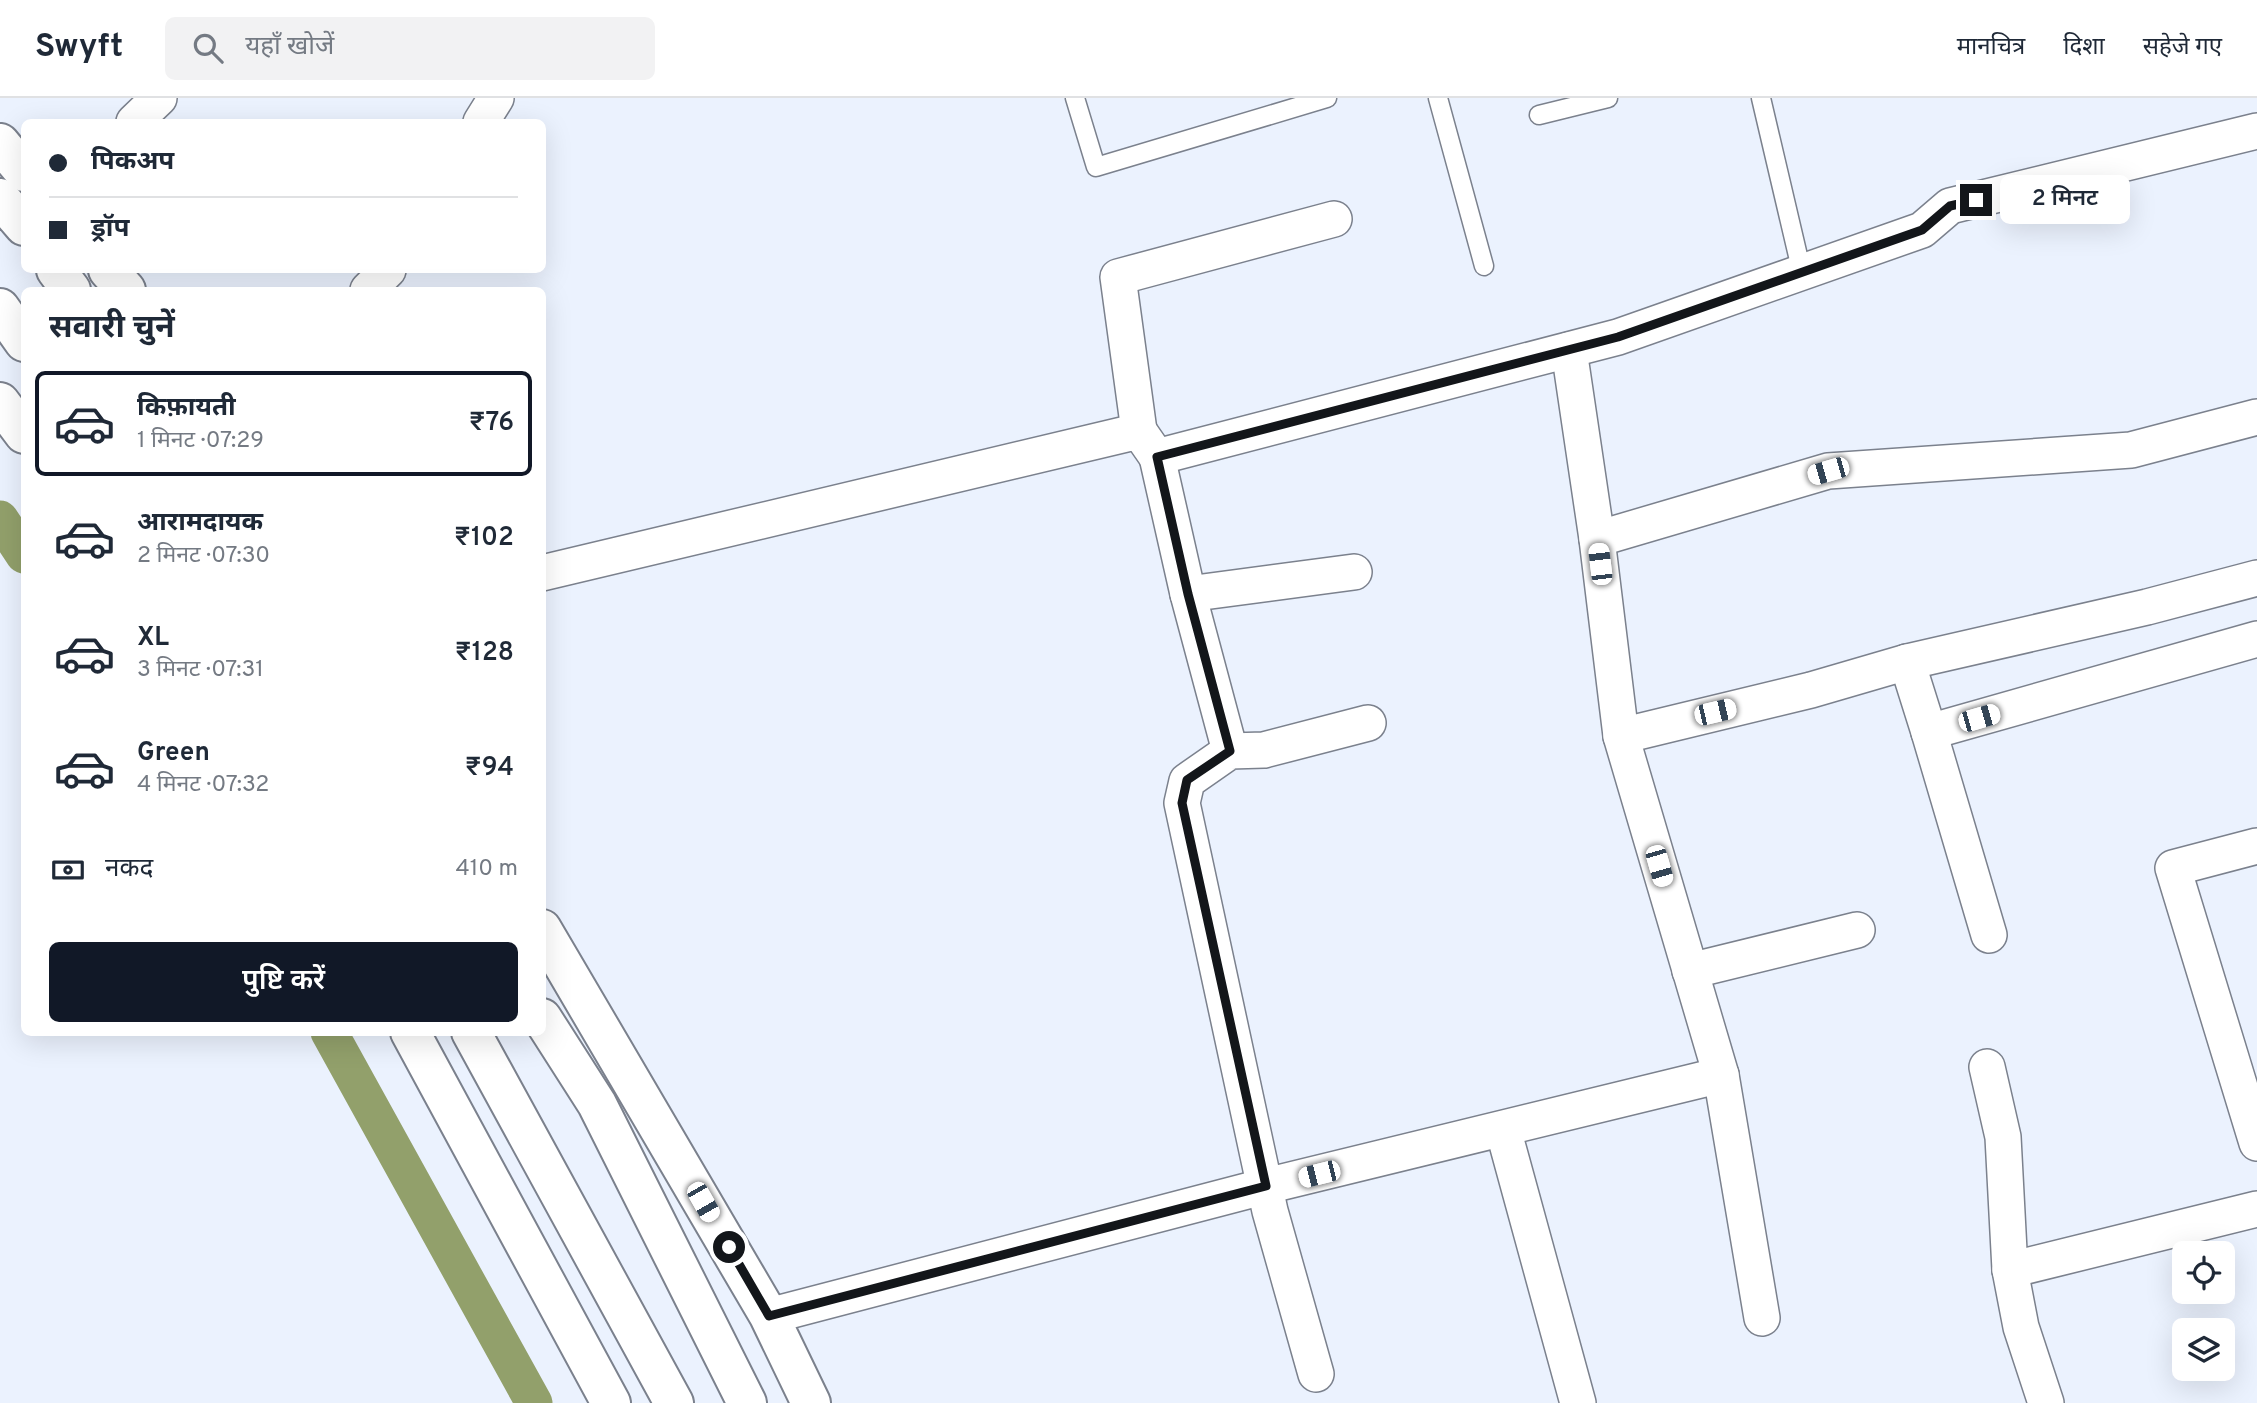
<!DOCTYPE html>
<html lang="hi">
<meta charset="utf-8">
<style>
body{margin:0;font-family:Overpass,"Noto Sans Devanagari",sans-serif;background:#f2f2f3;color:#1f2937;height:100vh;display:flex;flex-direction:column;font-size:26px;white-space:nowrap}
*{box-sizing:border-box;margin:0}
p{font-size:23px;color:#747a83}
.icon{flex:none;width:38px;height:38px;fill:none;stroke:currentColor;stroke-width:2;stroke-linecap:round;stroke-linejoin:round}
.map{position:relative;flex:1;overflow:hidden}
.side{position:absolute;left:21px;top:189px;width:525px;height:749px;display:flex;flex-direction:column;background:#fff;border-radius:10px;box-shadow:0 7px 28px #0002}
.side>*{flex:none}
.guide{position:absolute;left:21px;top:21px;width:525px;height:154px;border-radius:10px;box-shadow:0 7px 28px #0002;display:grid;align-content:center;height:154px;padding:0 28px;background:#fff}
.tools{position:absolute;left:2172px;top:1143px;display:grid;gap:14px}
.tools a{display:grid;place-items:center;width:63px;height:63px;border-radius:10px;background:#fff;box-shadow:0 7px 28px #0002;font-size:35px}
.end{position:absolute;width:32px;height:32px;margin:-16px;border:9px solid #13161a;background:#fff;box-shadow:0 0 0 4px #fff}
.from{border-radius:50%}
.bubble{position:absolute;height:49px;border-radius:10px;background:#fff;box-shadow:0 7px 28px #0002;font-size:23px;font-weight:600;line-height:49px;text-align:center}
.car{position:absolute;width:21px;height:42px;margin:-21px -10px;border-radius:9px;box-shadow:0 0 5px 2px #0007;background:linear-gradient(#fff 24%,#345 0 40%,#fff 0 76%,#345 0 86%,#fff 0)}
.guide b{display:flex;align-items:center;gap:24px;height:66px;font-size:26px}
.guide b+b{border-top:2px solid #e0e1e3}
.guide i{width:18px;height:18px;background:#1f2937}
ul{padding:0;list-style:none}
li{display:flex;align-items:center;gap:21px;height:105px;margin:0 14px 10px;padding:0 14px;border:4px solid transparent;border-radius:10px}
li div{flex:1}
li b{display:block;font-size:26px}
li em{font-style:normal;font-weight:600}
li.current{border-color:#111827}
li>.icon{width:63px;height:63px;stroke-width:1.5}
h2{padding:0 28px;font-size:32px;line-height:84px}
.pay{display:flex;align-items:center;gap:18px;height:77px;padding:0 28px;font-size:26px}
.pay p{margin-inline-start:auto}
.action{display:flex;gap:14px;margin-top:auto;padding:14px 28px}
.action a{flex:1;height:80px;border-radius:10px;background:#111827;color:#fff;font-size:28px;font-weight:600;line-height:80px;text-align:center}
header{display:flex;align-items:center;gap:42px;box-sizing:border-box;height:98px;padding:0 35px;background:#fff;border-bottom:2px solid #e0e1e3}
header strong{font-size:33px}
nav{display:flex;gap:38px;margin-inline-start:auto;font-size:24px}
.search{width:490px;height:63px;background:#f2f2f3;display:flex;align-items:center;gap:18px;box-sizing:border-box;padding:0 24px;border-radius:10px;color:#747a83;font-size:26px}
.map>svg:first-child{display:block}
</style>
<header>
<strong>Swyft</strong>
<div class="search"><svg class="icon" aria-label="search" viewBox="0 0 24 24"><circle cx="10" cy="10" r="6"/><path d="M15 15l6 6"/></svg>यहाँ खोजें</div>
<nav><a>मानचित्र</a><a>दिशा</a><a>सहेजे गए</a></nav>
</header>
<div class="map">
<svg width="2257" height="1305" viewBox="0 0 2257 1305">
<rect width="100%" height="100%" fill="#ebf2fe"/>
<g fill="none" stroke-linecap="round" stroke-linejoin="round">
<g stroke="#92a06b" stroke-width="37">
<polyline points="0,421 24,457"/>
<polyline points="329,934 534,1305"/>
</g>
<g stroke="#7b818d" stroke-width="21">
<g id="lane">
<polyline points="1075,0 1096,69 1327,0"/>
<polyline points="1438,0 1484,168"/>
<polyline points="1761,0 1802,175"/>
<polyline points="1539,17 1608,0"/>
</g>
</g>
<g stroke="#7b818d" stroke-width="38">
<g id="street">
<polyline points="134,24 159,0"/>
<polyline points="481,24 496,0"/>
<polyline points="368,192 388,172"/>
<polyline points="1569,252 1597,441 1621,638 1721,977 1762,1220"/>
<polyline points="1139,333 1118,179 1334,121"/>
<polyline points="1157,359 1188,496 1230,653"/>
<polyline points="1597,441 1828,373 2131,352 2257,319"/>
<polyline points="542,475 1139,333 1157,359 1618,239 1922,132 1950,108 2257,33"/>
<polyline points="1188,496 1354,474"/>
<polyline points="1907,564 1929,634"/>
<polyline points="1621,638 1811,592 1907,564 2147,509 2257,480"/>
<polyline points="2257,748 2173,770 2257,1045"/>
<polyline points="1989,837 1929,634 2257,541"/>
<polyline points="1690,873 1857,832"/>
<polyline points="1987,969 2003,1039 2010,1172 2021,1229 2046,1305"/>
<polyline points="1503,1031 1578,1305"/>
<polyline points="2010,1172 2257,1111"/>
<polyline points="769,1218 1266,1088 1721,977"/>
<polyline points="1316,1276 1270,1113 1182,705 1187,683 1230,653 1264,652 1368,625"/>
</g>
</g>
<g stroke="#7b818d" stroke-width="42">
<g id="secondary">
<polyline points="0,45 24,74"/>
<polyline points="108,172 126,192"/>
<polyline points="0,304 24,336"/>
<polyline points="542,831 769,1218 811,1305"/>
<polyline points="410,934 611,1305"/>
</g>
</g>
<g stroke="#7b818d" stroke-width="42">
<g id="highway">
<polyline points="0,100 24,128"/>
<polyline points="56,172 71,192"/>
<polyline points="0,210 24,244"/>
<polyline points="542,920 597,1006 747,1305"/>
<polyline points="471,934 674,1305"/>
</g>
</g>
<use href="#lane" stroke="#fff" stroke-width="18"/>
<use href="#street" stroke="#fff" stroke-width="35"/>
<use href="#secondary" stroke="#fff" stroke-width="38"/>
<use href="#highway" stroke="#fff" stroke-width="38"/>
</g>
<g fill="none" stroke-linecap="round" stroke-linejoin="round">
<polyline stroke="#13161a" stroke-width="9" points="729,1149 769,1218 1266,1088 1182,705 1187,682 1230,653 1188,496 1157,359 1618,239 1922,132 1950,108 1976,102"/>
</g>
</svg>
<div class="tools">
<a><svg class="icon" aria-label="locate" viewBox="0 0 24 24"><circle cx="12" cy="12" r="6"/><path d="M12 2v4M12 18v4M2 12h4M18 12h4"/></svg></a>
<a><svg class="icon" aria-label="layers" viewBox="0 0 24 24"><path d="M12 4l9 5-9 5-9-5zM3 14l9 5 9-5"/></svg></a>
</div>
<i class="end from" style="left:729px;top:1149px"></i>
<i class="end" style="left:1976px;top:102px"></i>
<div class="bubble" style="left:2000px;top:77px;width:130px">2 मिनट</div>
<i class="car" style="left:1828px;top:373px;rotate:254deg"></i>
<i class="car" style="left:1600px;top:466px;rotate:353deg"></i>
<i class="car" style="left:1715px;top:614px;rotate:77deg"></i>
<i class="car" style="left:1979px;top:620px;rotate:74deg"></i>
<i class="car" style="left:1659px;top:768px;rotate:164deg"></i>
<i class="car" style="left:1319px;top:1076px;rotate:256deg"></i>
<i class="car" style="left:703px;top:1104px;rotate:150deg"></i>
<div class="guide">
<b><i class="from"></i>पिकअप</b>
<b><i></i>ड्रॉप</b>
</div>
<section class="side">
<h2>सवारी चुनें</h2>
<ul>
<li class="current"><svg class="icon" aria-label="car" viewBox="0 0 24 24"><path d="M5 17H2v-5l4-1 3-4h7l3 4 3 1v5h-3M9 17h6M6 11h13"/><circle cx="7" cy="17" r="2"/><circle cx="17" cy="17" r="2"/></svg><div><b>किफ़ायती</b><p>1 मिनट · 07:29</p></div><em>₹76</em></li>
<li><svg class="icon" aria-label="car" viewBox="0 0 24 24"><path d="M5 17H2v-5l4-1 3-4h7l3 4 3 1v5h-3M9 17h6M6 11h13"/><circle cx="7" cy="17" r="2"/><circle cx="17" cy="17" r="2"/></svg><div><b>आरामदायक</b><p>2 मिनट · 07:30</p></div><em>₹102</em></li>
<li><svg class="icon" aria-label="car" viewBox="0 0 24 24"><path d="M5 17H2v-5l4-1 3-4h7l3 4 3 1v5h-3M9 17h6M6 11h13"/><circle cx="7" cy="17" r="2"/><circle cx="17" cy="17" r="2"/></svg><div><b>XL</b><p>3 मिनट · 07:31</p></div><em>₹128</em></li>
<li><svg class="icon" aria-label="car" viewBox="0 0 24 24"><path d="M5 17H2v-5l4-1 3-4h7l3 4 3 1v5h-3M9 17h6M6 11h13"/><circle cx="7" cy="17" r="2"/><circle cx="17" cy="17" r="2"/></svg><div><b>Green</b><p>4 मिनट · 07:32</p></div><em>₹94</em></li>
</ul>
<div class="pay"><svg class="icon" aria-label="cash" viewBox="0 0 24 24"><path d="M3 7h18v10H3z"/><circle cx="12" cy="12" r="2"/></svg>नकद<p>410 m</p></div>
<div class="action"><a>पुष्टि करें</a></div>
</section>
</div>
